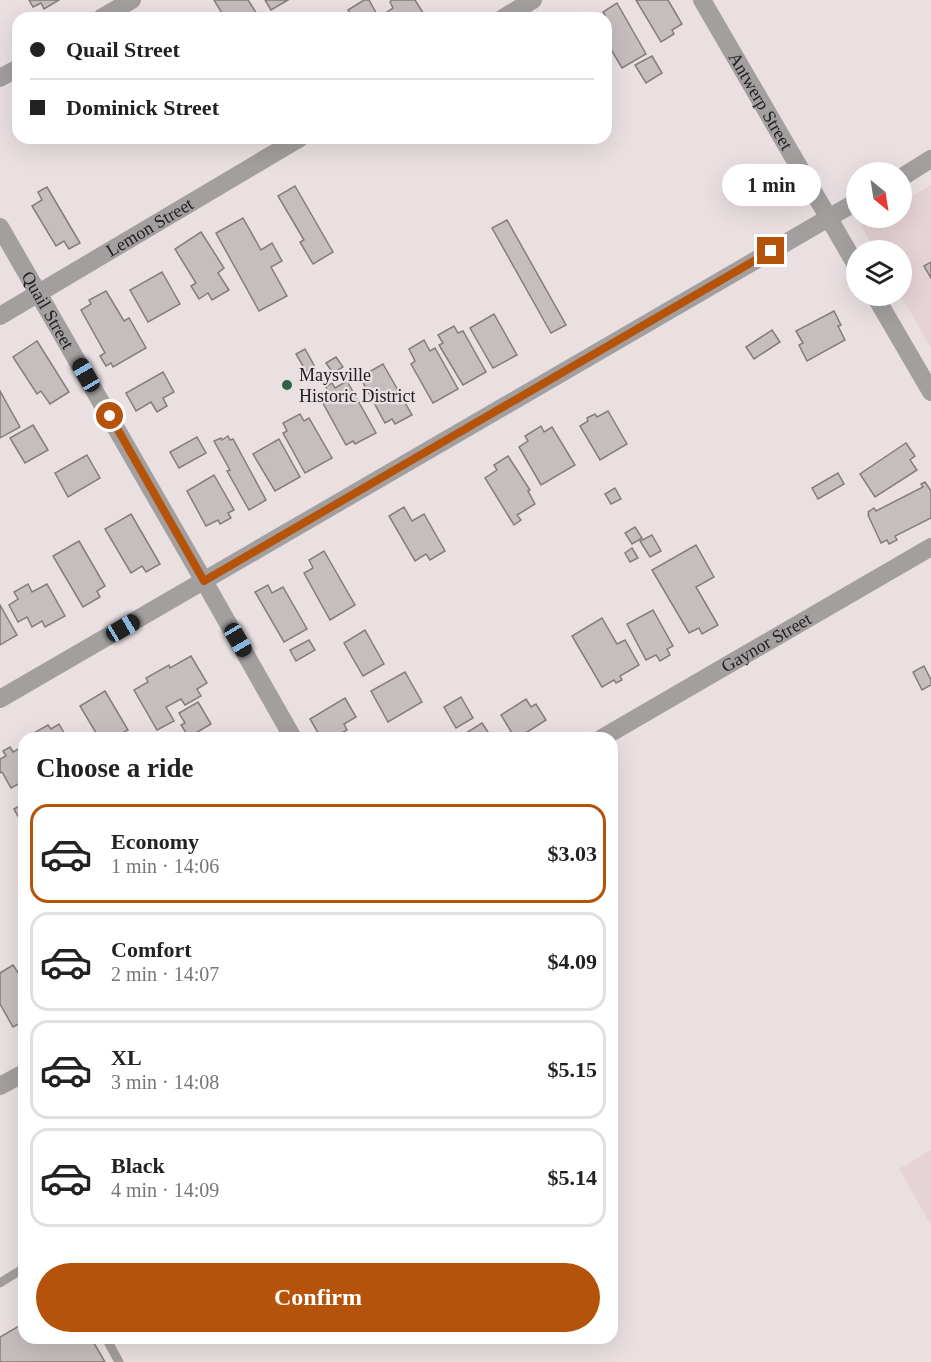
<!DOCTYPE html>
<meta charset="utf-8">
<style>
body{margin:0;font-family:"Times New Roman",serif;background:#f6f6f6;color:#222;height:100vh;display:flex;flex-direction:column;font-size:22px;white-space:nowrap}
*{box-sizing:border-box;margin:0}
p{font-size:20px;color:#767676}
.icon{flex:none;width:33px;height:33px;fill:none;stroke:currentColor;stroke-width:2;stroke-linecap:round;stroke-linejoin:round}
.map{position:relative;flex:1;overflow:hidden}
.side{position:absolute;left:18px;top:732px;width:600px;height:612px;display:flex;flex-direction:column;background:#fff;border-radius:18px;box-shadow:0 6px 24px #0002}
.side>*{flex:none}
.hud{position:absolute;left:12px;top:12px;width:600px;height:132px;border-radius:18px;box-shadow:0 6px 24px #0002;display:grid;align-content:center;height:132px;padding:0 18px;background:#fff}
.needle{width:39px;rotate:150deg}
.buttons{position:absolute;left:846px;top:162px;display:grid;gap:12px}
.buttons a{display:grid;place-items:center;width:66px;height:66px;border-radius:50%;background:#fff;box-shadow:0 6px 24px #0002;font-size:30px}
.end{position:absolute;width:27px;height:27px;margin:-14px;border:8px solid #b45309;background:#fff;box-shadow:0 0 0 3px #fff}
.from{border-radius:50%}
.bubble{position:absolute;height:42px;border-radius:21px;background:#fff;box-shadow:0 6px 24px #0002;font-size:20px;font-weight:800;line-height:42px;text-align:center}
.car{position:absolute;width:18px;height:36px;margin:-18px -9px;border-radius:8px;box-shadow:0 0 4px 2px #0007;background:linear-gradient(#222 24%,#8ab4d8 0 40%,#222 0 76%,#8ab4d8 0 86%,#222 0)}
.hud b{display:flex;align-items:center;gap:21px;height:57px;font-size:22px}
.hud b+b{border-top:2px solid #e0e0e0}
.hud i{width:15px;height:15px;background:#222}
ul{padding:0;list-style:none}
li{display:flex;align-items:center;gap:18px;height:99px;margin:0 12px 9px;padding:0 6px;border:3px solid #e0e0e0;border-radius:18px}
li div{flex:1}
li b{display:block;font-size:22px}
li em{font-style:normal;font-weight:800}
li.current{border-color:#b45309}
li>.icon{width:54px;height:54px;stroke-width:1.5}
h2{padding:0 18px;font-size:27px;line-height:72px}
.button{display:flex;gap:12px;margin-top:auto;padding:12px 18px}
.button a{flex:1;height:69px;border-radius:36px;background:#b45309;color:#fff;font-size:24px;font-weight:800;line-height:69px;text-align:center}
.map>svg:first-child{display:block}
</style>
<div class="map">
<svg width="931" height="1362" viewBox="0 0 931 1362">
<rect width="100%" height="100%" fill="#eae0e2"/>
<g fill="#e6d3d6">
<polygon points="931,185 931,348 901,296 902,250 875,250 861,226 876,218 902,218 902,203"/>
<polygon points="931,1150 931,1225 899,1169"/>
</g>
<g fill="#c6bdbe" stroke="#857c7d" stroke-width="1.5">
<polygon points="29,0 59,0 44,9 41,3 33,7"/>
<polygon points="214,0 248,0 257,14 250,18 225,18"/>
<polygon points="265,0 288,0 271,10"/>
<polygon points="364,0 369,0 379,18 353,18 348,10"/>
<polygon points="392,0 415,0 425,16 421,18 391,18 387,12 393,8 390,2"/>
<polygon points="636,0 668,0 682,24 672,30 674,34 661,42"/>
<polygon points="617,3 646,54 622,68 606,41 606,18 600,18 605,15 603,12"/>
<polygon points="652,56 662,73 646,83 635,65"/>
<polygon points="295,186 333,252 313,264 300,242 304,240 278,196"/>
<polygon points="47,187 80,243 69,249 64,241 56,246 32,206 42,200 38,192"/>
<polygon points="243,218 261,250 272,243 282,261 271,267 287,296 259,311 216,233"/>
<polygon points="507,220 566,325 551,333 492,228"/>
<polygon points="201,232 224,268 218,273 229,290 212,300 208,293 199,299 191,286 196,283 175,249"/>
<polygon points="931,262 931,278 924,266"/>
<polygon points="162,272 180,304 148,322 130,290"/>
<polygon points="106,291 124,321 129,318 146,348 113,367 111,363 106,366 100,356 105,353 81,310 91,304 89,300"/>
<polygon points="834,311 841,325 838,326 845,340 807,361 799,345 803,343 796,331"/>
<polygon points="494,314 517,355 493,368 470,328"/>
<polygon points="454,326 458,333 463,331 486,372 463,385 439,345 443,343 438,335"/>
<polygon points="772,330 780,342 754,359 746,347"/>
<polygon points="424,340 430,351 435,348 458,389 433,403 411,364 415,361 409,349"/>
<polygon points="37,341 69,392 50,404 41,391 37,394 13,357"/>
<polygon points="305,349 315,367 306,371 296,354"/>
<polygon points="336,357 343,367 333,373 326,363"/>
<polygon points="383,364 412,415 395,424 392,419 385,423 360,377"/>
<polygon points="163,372 174,392 163,398 167,406 157,412 151,402 136,411 126,393"/>
<polygon points="347,381 376,433 355,444 353,441 346,445 319,396 328,391 326,387 332,383 335,388"/>
<polygon points="0,391 20,427 0,438"/>
<polygon points="608,411 627,444 600,460 580,426 588,421 587,418 595,414 597,417"/>
<polygon points="300,414 304,421 309,418 332,458 305,473 283,433 287,431 283,423"/>
<polygon points="33,425 48,450 25,463 10,438"/>
<polygon points="541,426 544,432 552,427 575,465 541,485 519,447 528,441 525,436"/>
<polygon points="228,436 230,440 233,439 266,500 249,510 227,471 230,470 214,441 221,438 222,440"/>
<polygon points="197,437 206,453 179,468 170,452"/>
<polygon points="279,439 300,477 275,491 253,454"/>
<polygon points="906,443 915,456 910,460 917,470 875,497 860,474"/>
<polygon points="87,455 100,478 68,497 55,473"/>
<polygon points="508,456 530,490 528,491 535,504 517,515 521,520 514,525 485,478 497,470 494,465"/>
<polygon points="838,473 844,484 818,499 812,488"/>
<polygon points="214,475 234,510 228,513 231,518 220,524 218,520 206,526 187,491"/>
<polygon points="925,482 931,491 931,518 895,536 897,540 889,544 887,540 881,543 868,515 869,514 868,512 874,508 876,511 923,487 921,484"/>
<polygon points="615,488 621,499 611,504 605,494"/>
<polygon points="404,507 412,521 424,514 445,551 430,560 426,554 415,561 389,516"/>
<polygon points="131,514 160,564 146,572 142,566 131,573 105,529"/>
<polygon points="635,527 642,538 632,544 625,533"/>
<polygon points="652,535 661,551 650,557 640,541"/>
<polygon points="79,541 105,586 97,591 100,597 83,607 53,556"/>
<polygon points="696,545 714,577 696,587 718,625 702,634 699,628 689,633 652,570"/>
<polygon points="632,548 638,558 630,562 625,553"/>
<polygon points="324,551 355,605 330,620 304,573 313,568 309,560"/>
<polygon points="28,584 32,592 47,584 65,616 45,627 42,621 32,627 27,617 18,622 9,605 18,599 14,592"/>
<polygon points="268,585 272,593 283,587 307,629 284,642 255,592"/>
<polygon points="0,605 17,635 0,645"/>
<polygon points="653,610 673,646 667,649 670,655 660,661 656,655 646,660 627,624"/>
<polygon points="602,618 617,644 625,640 639,665 620,676 622,680 616,683 614,680 602,687 572,636"/>
<polygon points="365,630 384,664 363,676 344,643"/>
<polygon points="309,640 315,650 296,661 290,650"/>
<polygon points="191,656 207,683 197,689 201,696 185,705 181,699 166,707 174,721 157,730 134,690 148,682 146,678 169,665 170,668"/>
<polygon points="924,666 931,680 931,685 922,690 913,672"/>
<polygon points="405,672 422,702 388,722 371,691"/>
<polygon points="105,691 128,730 114,738 99,738 80,706"/>
<polygon points="461,697 473,718 456,728 444,707"/>
<polygon points="345,698 356,717 344,724 347,730 333,738 321,738 310,719"/>
<polygon points="526,699 531,707 536,704 546,720 518,738 515,738 501,715"/>
<polygon points="198,702 211,724 189,737 181,725 185,723 179,713"/>
<polygon points="482,723 492,738 458,738"/>
<polygon points="59,724 67,738 34,738 32,734 48,725 51,729"/>
<polygon points="10,747 13,752 20,748 24,755 24,781 11,788 2,772 0,773 0,759 6,756 3,751"/>
<polygon points="24,803 24,827 14,809"/>
<polygon points="13,965 19,974 24,971 24,1021 13,1027 0,1004 0,973"/>
<polygon points="24,1323 24,1338 91,1338 105,1362 0,1362 0,1337"/>
</g>
<g fill="none" stroke-linecap="round" stroke-linejoin="round">
<g stroke="#a39f9f" stroke-width="9">
<polyline points="0,1283 24,1268"/>
<polyline points="106,1338 119,1362"/>
</g>
<g stroke="#a39f9f" stroke-width="18">
<path id="s1" d="M 702,0 L 856,265"/>
<polyline points="101,18 132,0"/>
<polyline points="503,18 533,0"/>
<polyline points="0,78 18,68"/>
<polyline points="902,177 931,159"/>
<path id="s2" d="M 0,227 L 204,581 L 293,738"/>
<polyline points="875,296 931,392"/>
<path id="s3" d="M 0,316 L 300,138"/>
<polyline points="0,699 856,202"/>
<path id="s4" d="M 602,738 L 931,547"/>
<polyline points="0,1086 24,1073"/>
</g>
</g>
<g fill="none" stroke-linecap="round" stroke-linejoin="round">
<polyline stroke="#b45309" stroke-width="8" points="110,416 204,581 771,251"/>
</g>
<circle fill="#2f6247" stroke="#eae0e2" stroke-width="2" cx="287" cy="385" r="6"/>
<g text-anchor="middle" dominant-baseline="central" stroke-width="4.5" stroke-linejoin="round" paint-order="stroke">
<g font-size="18" fill="#211d1e" stroke="#eae0e2">
<text stroke="none"><textPath href="#s1" startOffset="117">Antwerp Street</textPath></text>
<text stroke="none"><textPath href="#s3" startOffset="174">Lemon Street</textPath></text>
<text stroke="none"><textPath href="#s2" startOffset="96">Quail Street</textPath></text>
<text stroke="none"><textPath href="#s4" startOffset="190">Gaynor Street</textPath></text>
</g>
<g font-size="18" fill="#211d1e" stroke="#eae0e2" text-anchor="start">
<text x="299" y="375">Maysville<tspan x="299" dy="21">Historic District</tspan></text>
</g>
</g>
</svg>
<div class="buttons">
<a><svg class="needle" viewBox="-14 -14 28 28"><path d="M0-13l5 13h-10z" fill="#e53935"/><path d="M0 13l5-13h-10z" fill="#767676"/></svg></a>
<a><svg class="icon" aria-label="layers" viewBox="0 0 24 24"><path d="M12 4l9 5-9 5-9-5zM3 14l9 5 9-5"/></svg></a>
</div>
<i class="end from" style="left:110px;top:416px"></i>
<i class="end" style="left:771px;top:251px"></i>
<div class="bubble" style="left:722px;top:164px;width:99px">1 min</div>
<i class="car" style="left:86px;top:375px;rotate:330deg"></i>
<i class="car" style="left:123px;top:628px;rotate:60deg"></i>
<i class="car" style="left:238px;top:640px;rotate:150deg"></i>
<div class="hud">
<b><i class="from"></i>Quail Street</b>
<b><i></i>Dominick Street</b>
</div>
<section class="side">
<h2>Choose a ride</h2>
<ul>
<li class="current"><svg class="icon" aria-label="car" viewBox="0 0 24 24"><path d="M5 17H2v-5l4-1 3-4h7l3 4 3 1v5h-3M9 17h6M6 11h13"/><circle cx="7" cy="17" r="2"/><circle cx="17" cy="17" r="2"/></svg><div><b>Economy</b><p>1 min · 14:06</p></div><em>$3.03</em></li>
<li><svg class="icon" aria-label="car" viewBox="0 0 24 24"><path d="M5 17H2v-5l4-1 3-4h7l3 4 3 1v5h-3M9 17h6M6 11h13"/><circle cx="7" cy="17" r="2"/><circle cx="17" cy="17" r="2"/></svg><div><b>Comfort</b><p>2 min · 14:07</p></div><em>$4.09</em></li>
<li><svg class="icon" aria-label="car" viewBox="0 0 24 24"><path d="M5 17H2v-5l4-1 3-4h7l3 4 3 1v5h-3M9 17h6M6 11h13"/><circle cx="7" cy="17" r="2"/><circle cx="17" cy="17" r="2"/></svg><div><b>XL</b><p>3 min · 14:08</p></div><em>$5.15</em></li>
<li><svg class="icon" aria-label="car" viewBox="0 0 24 24"><path d="M5 17H2v-5l4-1 3-4h7l3 4 3 1v5h-3M9 17h6M6 11h13"/><circle cx="7" cy="17" r="2"/><circle cx="17" cy="17" r="2"/></svg><div><b>Black</b><p>4 min · 14:09</p></div><em>$5.14</em></li>
</ul>
<div class="button"><a>Confirm</a></div>
</section>
</div>
